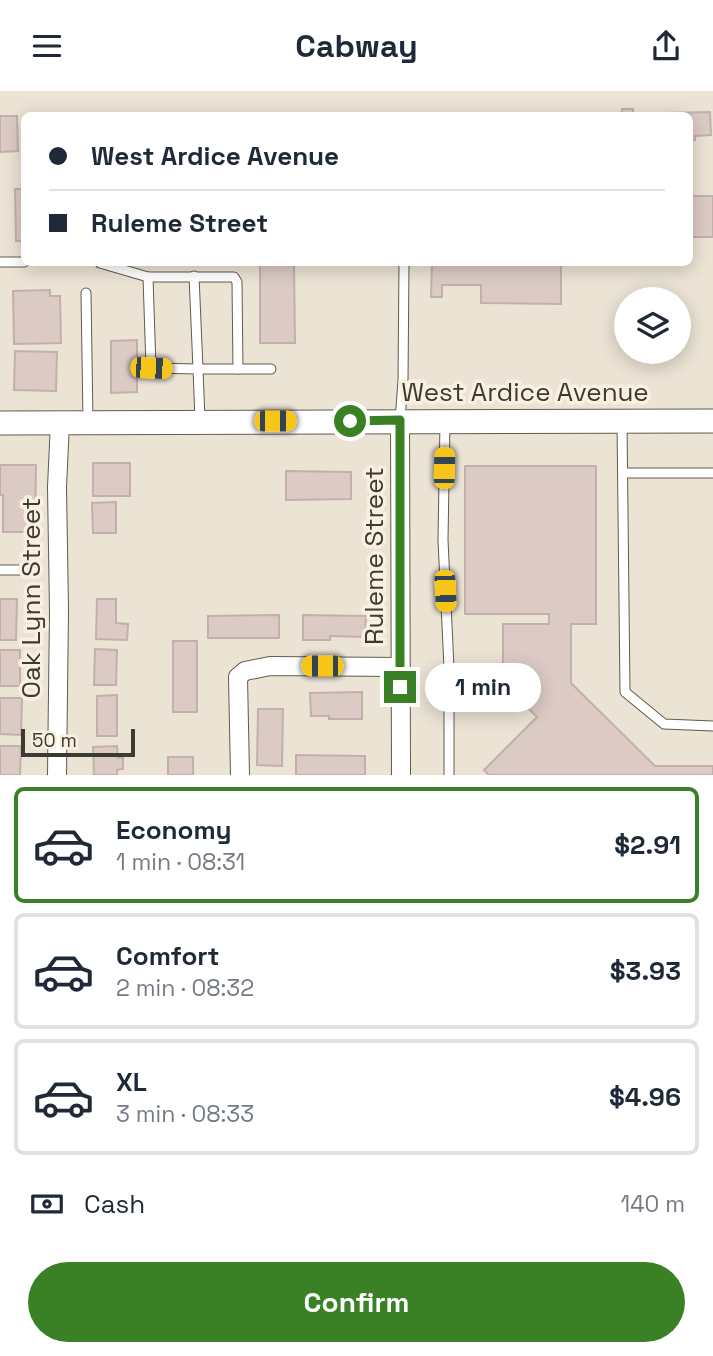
<!DOCTYPE html>
<meta charset="utf-8">
<style>
body{margin:0;font-family:"Space Grotesk",sans-serif;background:#f6f6f7;color:#1f2937;height:100vh;display:flex;flex-direction:column;font-size:26px;white-space:nowrap}
*{box-sizing:border-box;margin:0}
p{font-size:23px;color:#747a83}
.icon{flex:none;width:38px;height:38px;fill:none;stroke:currentColor;stroke-width:2;stroke-linecap:round;stroke-linejoin:round}
.map{position:relative;height:684px;overflow:hidden}
.panel{display:flex;flex-direction:column;background:#fff;flex:1}
.panel>*{flex:none}
.guide{position:absolute;left:21px;top:21px;width:672px;height:154px;border-radius:10px;box-shadow:0 4px 18px #0003;display:grid;align-content:center;height:154px;padding:0 28px;background:#fff}
.controls{position:absolute;left:614px;top:196px;display:grid;gap:14px}
.controls a{display:grid;place-items:center;width:77px;height:77px;border-radius:50%;background:#fff;box-shadow:0 4px 18px #0003;font-size:35px}
.scale{position:absolute;left:21px;bottom:18px;width:114px;box-sizing:border-box;padding-left:7px;border:4px solid #3d3933;border-top:0;font-size:19px;line-height:24px;white-space:nowrap;color:#3d3933;-webkit-text-stroke:5px #f9f0e1;paint-order:stroke}
.end{position:absolute;width:32px;height:32px;margin:-16px;border:9px solid #3a8126;background:#fff;box-shadow:0 0 0 4px #fff}
.from{border-radius:50%}
.bubble{position:absolute;height:49px;border-radius:24px;background:#fff;box-shadow:0 4px 18px #0003;font-size:23px;font-weight:700;line-height:49px;text-align:center}
.car{position:absolute;width:21px;height:42px;margin:-21px -10px;border-radius:9px;box-shadow:0 0 5px 2px #0007;background:linear-gradient(#f5c518 24%,#345 0 40%,#f5c518 0 76%,#345 0 86%,#f5c518 0)}
.guide b{display:flex;align-items:center;gap:24px;height:66px;font-size:26px}
.guide b+b{border-top:2px solid #e0e1e3}
.guide i{width:18px;height:18px;background:#1f2937}
ul{padding:12px 0 0;list-style:none}
li{display:flex;align-items:center;gap:21px;height:116px;margin:0 14px 10px;padding:0 14px;border:4px solid #e0e1e3;border-radius:10px}
li div{flex:1}
li b{display:block;font-size:26px}
li em{font-style:normal;font-weight:700}
li.on{border-color:#3a8126}
li>.icon{width:63px;height:63px;stroke-width:1.5}
.pay{display:flex;align-items:center;gap:18px;height:77px;padding:0 28px;font-size:26px}
.pay p{margin-inline-start:auto}
.action{display:flex;gap:14px;margin-top:auto;padding:14px 28px}
.action a{flex:1;height:80px;border-radius:42px;background:#3a8126;color:#fff;font-size:28px;font-weight:700;line-height:80px;text-align:center}
header{display:flex;justify-content:space-between;align-items:center;height:91px;padding:0 28px;background:#fff;font-size:32px;font-weight:700}
.map>svg:first-child{display:block}
</style>
<header><svg class="icon" aria-label="menu" viewBox="0 0 24 24"><path d="M4 6h16M4 12h16M4 18h16"/></svg>Cabway<svg class="icon" aria-label="share" viewBox="0 0 24 24"><path d="M12 15V3M7 8l5-5 5 5M5 13v7h14v-7"/></svg></header>
<div class="map">
<svg width="713" height="684" viewBox="0 0 713 684">
<rect width="100%" height="100%" fill="#ebe3d4"/>
<g fill="#dccac5" stroke="#c3b0ac" stroke-width="2">
<polygon points="622,18 633,18 633,23 647,24 600,24 622,24"/>
<polygon points="710,21 711,44 695,45 695,49 690,49 690,24 668,24 668,22"/>
<polygon points="0,25 17,25 18,60 0,61"/>
<polygon points="15,98 24,98 24,150 16,150"/>
<rect x="690" y="105" width="23" height="41"/>
<polygon points="260,172 294,172 295,252 260,252"/>
<polygon points="432,172 561,172 561,213 481,212 481,194 442,194 442,206 431,206"/>
<polygon points="50,199 50,205 60,205 61,252 14,253 13,200"/>
<polygon points="137,249 137,301 111,302 111,250"/>
<polygon points="15,260 57,261 56,300 14,299"/>
<rect x="93" y="372" width="37" height="33"/>
<polygon points="0,374 36,374 35,441 3,441 3,404 0,404"/>
<polygon points="465,375 596,375 596,533 571,533 571,592 655,675 713,675 713,684 489,684 484,679 537,626 503,592 503,533 549,533 549,523 465,523"/>
<polygon points="286,380 351,381 351,408 286,409"/>
<polygon points="116,411 116,442 93,442 92,412"/>
<polygon points="0,508 17,508 16,549 0,549"/>
<polygon points="97,508 116,508 116,532 128,533 127,549 96,548"/>
<polygon points="279,524 279,547 208,547 208,525"/>
<polygon points="303,524 366,525 365,546 330,545 330,549 303,549"/>
<rect x="173" y="550" width="24" height="71"/>
<polygon points="95,558 117,559 116,594 94,594"/>
<rect x="0" y="559" width="20" height="36"/>
<polygon points="362,601 362,628 329,628 329,625 311,625 310,602"/>
<polygon points="117,604 117,645 97,645 97,605"/>
<polygon points="0,607 22,607 21,644 0,643"/>
<polygon points="258,618 283,618 282,675 257,674"/>
<polygon points="0,655 21,655 20,684 0,684"/>
<polygon points="117,655 118,667 123,667 123,678 117,679 117,684 94,684 93,656"/>
<polygon points="296,664 365,665 365,684 296,684"/>
<rect x="168" y="666" width="25" height="18"/>
</g>
<g fill="none" stroke-linecap="round" stroke-linejoin="round">
<g stroke="#625b4e" stroke-width="11">
<g id="service">
<polyline points="0,171 24,171"/>
<polyline points="100,172 148,186 151,277 198,278 200,329"/>
<polyline points="194,185 198,278 271,278"/>
<polyline points="148,186 234,186 237,191 238,278"/>
<polyline points="86,202 88,331"/>
<polyline points="400,329 403,290 404,172"/>
<polyline points="445,331 443,449 449,577 449,684"/>
<polyline points="622,332 625,601 664,633 713,635"/>
<polyline points="623,382 713,382"/>
<polyline points="0,479 29,479"/>
</g>
</g>
<g stroke="#625b4e" stroke-width="20">
<g id="minor">
<polyline points="400,329 401,684"/>
<polyline points="57,684 59,520 57,396 60,331"/>
<polyline points="240,684 238,586 245,580 270,575 400,576"/>
</g>
</g>
<g stroke="#625b4e" stroke-width="25">
<polyline id="tertiary" points="0,332 713,330"/>
</g>
<use href="#service" stroke="#fff" stroke-width="9"/>
<use href="#minor" stroke="#fff" stroke-width="18"/>
<use href="#tertiary" stroke="#fff" stroke-width="23"/>
</g>
<g fill="none" stroke-linecap="round" stroke-linejoin="round">
<polyline stroke="#3a8126" stroke-width="9" points="350,330 400,329 400,596"/>
</g>
<g text-anchor="middle" dominant-baseline="central" stroke-width="7" stroke-linejoin="round" paint-order="stroke">
<g font-size="26" fill="#3d3933" stroke="#f9f0e1">
<text x="525" y="301">West Ardice Avenue</text>
<text transform="translate(374 465) rotate(-90)">Ruleme Street</text>
<text transform="translate(31 507) rotate(-90)">Oak Lynn Street</text>
</g>
</g>
</svg>
<div class="controls">
<a><svg class="icon" aria-label="layers" viewBox="0 0 24 24"><path d="M12 4l9 5-9 5-9-5zM3 14l9 5 9-5"/></svg></a>
</div>
<div class="scale">50 m</div>
<i class="end from" style="left:350px;top:330px"></i>
<i class="end" style="left:400px;top:596px"></i>
<div class="bubble" style="left:425px;top:572px;width:116px">1 min</div>
<i class="car" style="left:151px;top:277px;rotate:92deg"></i>
<i class="car" style="left:275px;top:330px;rotate:90deg"></i>
<i class="car" style="left:444px;top:377px;rotate:1deg"></i>
<i class="car" style="left:445px;top:500px;rotate:177deg"></i>
<i class="car" style="left:322px;top:575px;rotate:270deg"></i>
<div class="guide">
<b><i class="from"></i>West Ardice Avenue</b>
<b><i></i>Ruleme Street</b>
</div>
</div>
<section class="panel">
<ul>
<li class="on"><svg class="icon" aria-label="car" viewBox="0 0 24 24"><path d="M5 17H2v-5l4-1 3-4h7l3 4 3 1v5h-3M9 17h6M6 11h13"/><circle cx="7" cy="17" r="2"/><circle cx="17" cy="17" r="2"/></svg><div><b>Economy</b><p>1 min · 08:31</p></div><em>$2.91</em></li>
<li><svg class="icon" aria-label="car" viewBox="0 0 24 24"><path d="M5 17H2v-5l4-1 3-4h7l3 4 3 1v5h-3M9 17h6M6 11h13"/><circle cx="7" cy="17" r="2"/><circle cx="17" cy="17" r="2"/></svg><div><b>Comfort</b><p>2 min · 08:32</p></div><em>$3.93</em></li>
<li><svg class="icon" aria-label="car" viewBox="0 0 24 24"><path d="M5 17H2v-5l4-1 3-4h7l3 4 3 1v5h-3M9 17h6M6 11h13"/><circle cx="7" cy="17" r="2"/><circle cx="17" cy="17" r="2"/></svg><div><b>XL</b><p>3 min · 08:33</p></div><em>$4.96</em></li>
</ul>
<div class="pay"><svg class="icon" aria-label="cash" viewBox="0 0 24 24"><path d="M3 7h18v10H3z"/><circle cx="12" cy="12" r="2"/></svg>Cash<p>140 m</p></div>
<div class="action"><a>Confirm</a></div>
</section>
